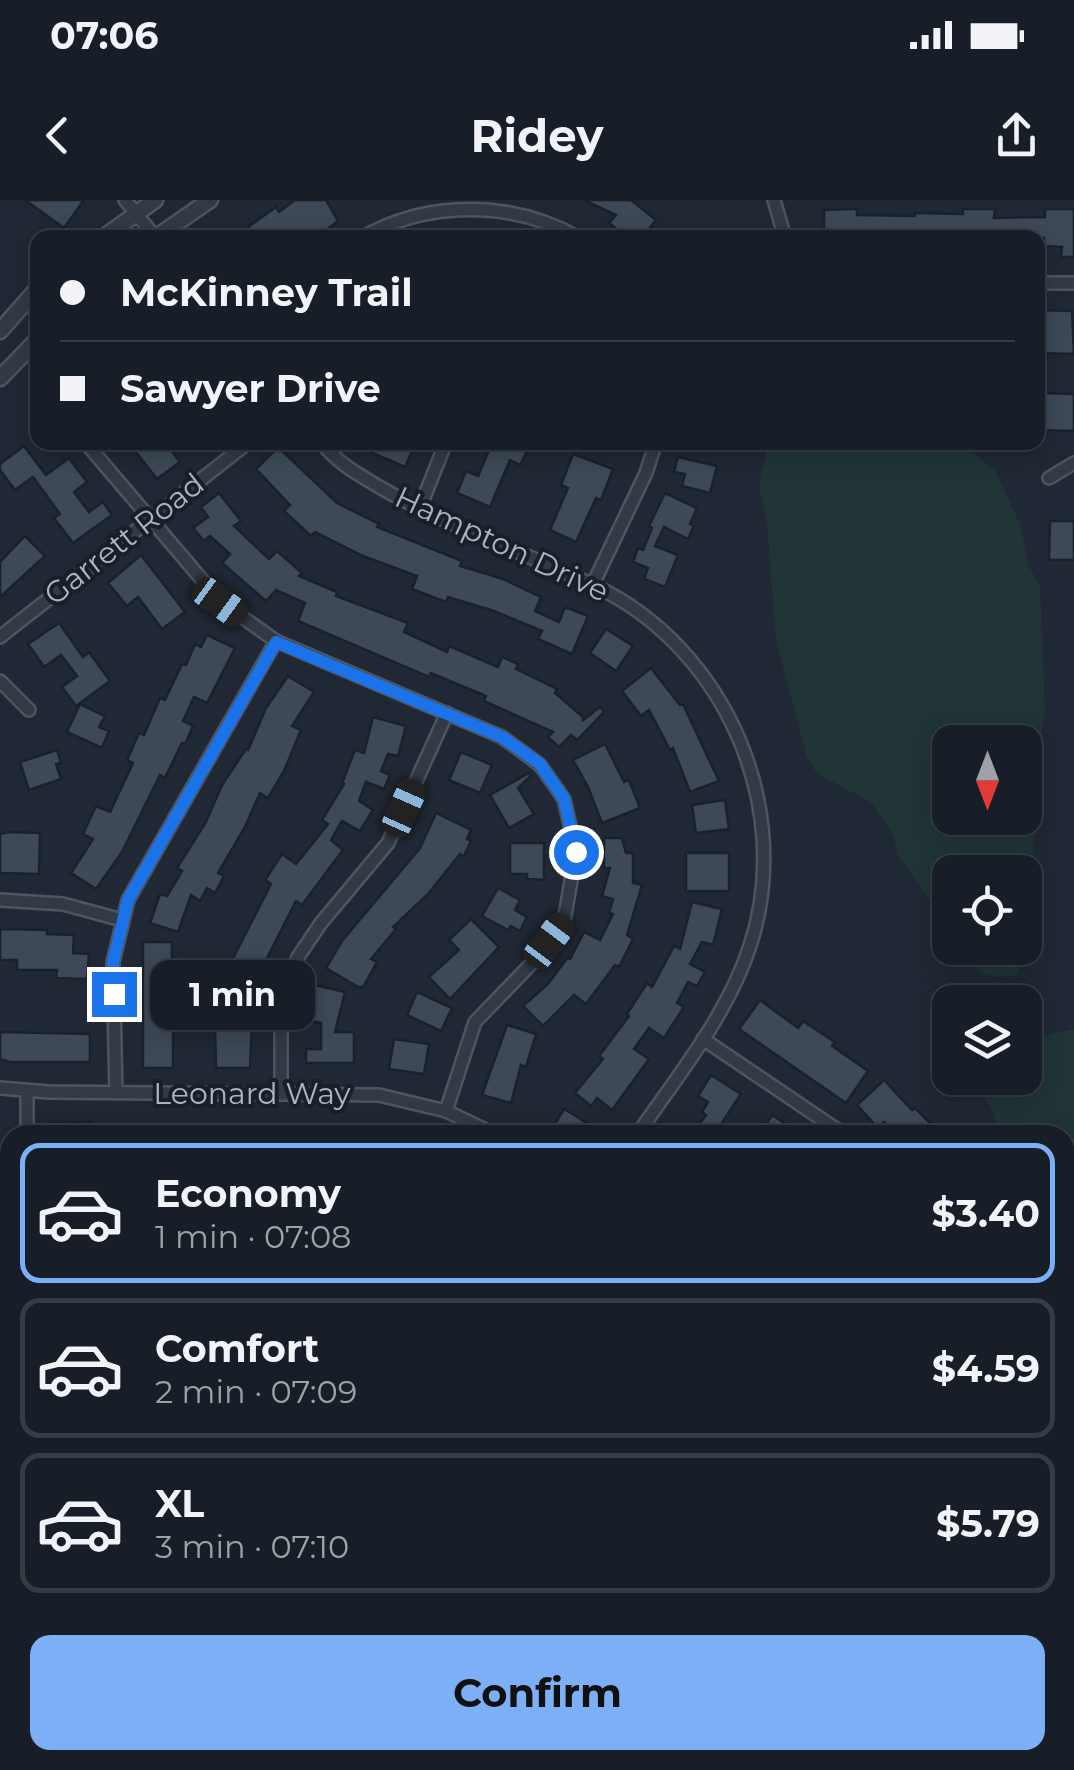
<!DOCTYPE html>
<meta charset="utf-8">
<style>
body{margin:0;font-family:Montserrat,sans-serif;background:#242b33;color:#f1f3f6;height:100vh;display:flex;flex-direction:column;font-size:38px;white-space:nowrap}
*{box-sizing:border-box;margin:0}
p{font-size:32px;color:#9ea2a7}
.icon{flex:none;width:55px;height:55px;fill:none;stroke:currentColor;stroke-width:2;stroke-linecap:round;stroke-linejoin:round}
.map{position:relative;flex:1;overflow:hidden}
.side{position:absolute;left:0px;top:925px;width:1075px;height:645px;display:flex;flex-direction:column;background:#171e27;border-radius:30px 30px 0 0;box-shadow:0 5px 25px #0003,0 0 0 2px #363c44}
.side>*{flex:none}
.hud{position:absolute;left:30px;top:30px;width:1015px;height:220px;border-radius:20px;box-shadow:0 5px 25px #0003,0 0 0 2px #363c44;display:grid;align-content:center;height:220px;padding:0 30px;background:#171e27}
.needle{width:65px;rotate:180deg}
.controls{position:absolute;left:932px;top:525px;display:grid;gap:20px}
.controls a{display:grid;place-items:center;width:110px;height:110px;border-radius:20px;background:#171e27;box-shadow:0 5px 25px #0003,0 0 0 2px #363c44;font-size:50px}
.end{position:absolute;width:45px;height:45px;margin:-22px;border:12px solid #1a73e8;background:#fff;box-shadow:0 0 0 5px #fff}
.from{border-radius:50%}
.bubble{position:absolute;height:70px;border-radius:20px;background:#171e27;box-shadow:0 5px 25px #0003,0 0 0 2px #363c44;font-size:32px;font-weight:700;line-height:70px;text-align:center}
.car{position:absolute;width:30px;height:60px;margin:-30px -15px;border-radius:12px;box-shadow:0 0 8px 2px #0007;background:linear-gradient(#222 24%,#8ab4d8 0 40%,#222 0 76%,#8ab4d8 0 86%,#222 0)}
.hud b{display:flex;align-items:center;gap:35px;height:95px;font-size:38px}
.hud b+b{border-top:2px solid #363c44}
.hud i{width:25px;height:25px;background:#f1f3f6}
ul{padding:18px 0 0;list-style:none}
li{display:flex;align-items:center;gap:30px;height:140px;margin:0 20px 15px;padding:0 10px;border:5px solid #363c44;border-radius:20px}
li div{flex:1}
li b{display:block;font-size:38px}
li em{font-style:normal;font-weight:700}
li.current{border-color:#7daff6}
li>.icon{width:90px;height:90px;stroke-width:1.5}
.action{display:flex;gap:20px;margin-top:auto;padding:20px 30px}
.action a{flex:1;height:115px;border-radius:20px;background:#7daff6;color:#111;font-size:40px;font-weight:700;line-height:115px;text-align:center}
.status{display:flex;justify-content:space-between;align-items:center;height:70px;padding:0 50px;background:#171e27;direction:ltr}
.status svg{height:28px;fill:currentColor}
header{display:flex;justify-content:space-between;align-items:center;height:130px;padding:0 30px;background:#171e27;font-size:45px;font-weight:700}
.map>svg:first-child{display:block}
</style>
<div class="status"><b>07:06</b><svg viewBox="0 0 49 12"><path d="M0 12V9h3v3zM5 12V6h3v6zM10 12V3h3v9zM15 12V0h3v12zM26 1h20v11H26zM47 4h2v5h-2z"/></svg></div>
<header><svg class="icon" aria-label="back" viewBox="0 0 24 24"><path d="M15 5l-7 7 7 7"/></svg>Ridey<svg class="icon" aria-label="share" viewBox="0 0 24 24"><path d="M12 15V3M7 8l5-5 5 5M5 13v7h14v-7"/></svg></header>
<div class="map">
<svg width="1074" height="1570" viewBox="0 0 1074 1570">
<rect width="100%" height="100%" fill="#1f2834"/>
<g fill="#213536" fill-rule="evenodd">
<path d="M 769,243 L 969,243 L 972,252 L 996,272 L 1020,324 L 1029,367 L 1040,385 L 1045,511 L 1034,572 L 1033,715 L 1025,747 L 1025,672 L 950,672 L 950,730 L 898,655 L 893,635 L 871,602 L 817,574 L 807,557 L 776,441 L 767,323 L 759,286 ZM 950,542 L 1025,542 L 1025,618 L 950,618 Z"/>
<polygon points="962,748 1025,748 1017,775 998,777 979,772"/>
<path d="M 1074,829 L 1074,1176 L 1065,1139 L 1065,935 L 998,935 C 993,903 987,899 965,878 L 1025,878 L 1025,840 Z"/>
</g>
<g fill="#3d4957" stroke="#1a212b" stroke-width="2.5">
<polygon points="25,0 84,0 64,28"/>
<polygon points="295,0 326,0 338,21 316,38 256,38 248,27 276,7 279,12"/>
<polygon points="584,0 631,0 656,20 642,38 628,38 609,23 616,15"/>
<polygon points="857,9 857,15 915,16 915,13 963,14 963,9 995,9 994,18 1045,17 1045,9 1074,9 1074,57 1061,57 1062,47 1044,46 1044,38 824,38 824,10"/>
<polygon points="1038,110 1072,111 1074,154 1038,153"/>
<polygon points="1038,193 1074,194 1074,231 1038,230"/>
<polygon points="128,242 165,242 180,262 157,279"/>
<polygon points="374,242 416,242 405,267 370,252"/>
<polygon points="471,242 523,242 521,246 528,249 520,265 510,260 490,307 457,293 466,271 478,276 489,250"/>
<polygon points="24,246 46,275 69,258 87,282 74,292 89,312 103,302 112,315 73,343 54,318 60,314 33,277 15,290 0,270 0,264"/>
<polygon points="278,247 337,303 379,324 377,327 462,361 460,366 503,379 541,397 535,411 559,422 565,407 588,416 572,454 538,439 542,431 494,411 448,397 446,402 412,389 417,376 363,356 315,332 311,336 284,311 290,305 256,269"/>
<polygon points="573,254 613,269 601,300 596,298 576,342 550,330 568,288 561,285"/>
<polygon points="678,257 717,266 710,293 682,286 685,274 674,272"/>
<polygon points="219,293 241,321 234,326 269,359 277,351 302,373 299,376 337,392 336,396 408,423 404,432 447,452 449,446 498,467 502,457 518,464 516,469 557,489 555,493 584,518 582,521 600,507 604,512 577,540 571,535 559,547 548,537 553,532 484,501 486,496 431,473 429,477 298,421 305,403 276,390 266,401 222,363 230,354 210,336 204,341 193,328 208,317 201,307"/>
<polygon points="665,293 697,308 690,324 694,326 688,339 664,327 655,346 678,355 665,387 644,379 648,368 633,362 638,348 643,350 652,328 649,326"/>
<polygon points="1050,321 1074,321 1074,360 1049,360"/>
<polygon points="25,336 45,356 0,397 0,362"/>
<polygon points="141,355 185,412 162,429 138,397 127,406 108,383"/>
<polygon points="59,423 83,457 89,452 110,481 76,506 62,487 77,476 61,455 44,467 28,444"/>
<polygon points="606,429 633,446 616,471 590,453"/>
<polygon points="207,435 235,448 207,503 194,497 183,521 193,526 185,544 182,543 165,578 160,575 122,652 96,689 71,673 93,639 83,634 96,606 110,612 133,563 127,560 139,533 144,535 160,498 165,500 182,464 186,465 195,444 201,447"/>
<polygon points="651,468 680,505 683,504 719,581 690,592 673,548 670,550 649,510 641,516 622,491"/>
<polygon points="288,476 314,492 292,526 301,530 284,571 268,598 260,593 245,627 218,673 224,676 215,693 207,688 200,701 191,695 178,732 150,723 160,694 167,696 182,671 177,668 206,622 222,585 246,549 248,550 266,508"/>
<polygon points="80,504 105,516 99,527 109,531 102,548 67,532"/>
<polygon points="373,517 406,526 398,556 388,554 381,571 390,575 384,589 366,582 359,601 373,610 360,631 342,621 331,640 343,650 302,705 296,701 257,778 229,766 271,684 265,680 282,654 296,664 328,624 322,620 344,584 342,583 355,550 364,553"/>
<polygon points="605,544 624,582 629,580 640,608 602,623 588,587 573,560"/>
<polygon points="57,550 61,563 56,564 61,579 29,590 20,562"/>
<polygon points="461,552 492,565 480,593 449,580"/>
<polygon points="529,573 531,576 518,588 534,614 509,628 490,595"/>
<polygon points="725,600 729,629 696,633 692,605"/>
<polygon points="436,613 471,630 467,639 471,641 464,656 460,654 428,694 393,727 396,729 371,759 377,762 363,787 358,787 326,768 342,741 420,648"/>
<polygon points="10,632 40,633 39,674 0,673 0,634"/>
<polygon points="604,638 622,638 626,653 633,653 633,683 642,685 627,735 633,739 619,767 615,765 586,804 574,795 543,826 523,806 548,784 568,757 570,759 584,732 600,740 613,714 609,713 613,699 602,696 610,668 604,668"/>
<polygon points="510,643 544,643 544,680 527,679 527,674 510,674"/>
<rect x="686" y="653" width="43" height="38"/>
<polygon points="498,688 520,700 515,710 527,717 520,731 511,726 508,730 482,716"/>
<polygon points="692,702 722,709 713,745 702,742 690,764 705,772 697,786 688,782 677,803 684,807 664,838 649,828 634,849 649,859 612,910 597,898 591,906 575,893 603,859 599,856 629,816 627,814 647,783 652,787 674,746 680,749"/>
<polygon points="471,719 499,747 450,799 429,777 459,750 449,740"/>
<polygon points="0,729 47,730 47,734 74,735 73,753 89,754 87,779 56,778 57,770 17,770 17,760 0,760"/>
<polygon points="143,742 172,742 172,793 182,794 181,823 173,822 173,868 143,868"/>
<polygon points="315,785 345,792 335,832 354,832 354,863 306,863 306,849 321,849 321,823 307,820"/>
<polygon points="214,786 236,787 236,797 253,798 250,868 216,868"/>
<polygon points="417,792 452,808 441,831 407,815"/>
<polygon points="760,800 798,828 803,821 835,842 832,846 868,871 846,903 739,829"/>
<polygon points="507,825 536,834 526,867 521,865 511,903 482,895"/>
<polygon points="0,832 90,834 90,862 10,862 0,859"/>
<polygon points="394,839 429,844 424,874 389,869"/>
<polygon points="711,875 741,894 714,935 691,935 706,915 702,912 708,902 698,896"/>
<polygon points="884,880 912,910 915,908 942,935 897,935 884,922 878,928 857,905"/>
<polygon points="564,909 576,916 604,935 548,935"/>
<polygon points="772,915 803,935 759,935"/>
<polygon points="91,922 91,935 52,935 51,923"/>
<rect x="0" y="1350" width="10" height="38"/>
<polygon points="0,1520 10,1539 10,1560 17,1570 0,1570"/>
<polygon points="468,1560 564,1560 564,1562 540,1570 443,1570 443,1565"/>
<polygon points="807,1560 877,1560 882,1570 788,1570"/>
</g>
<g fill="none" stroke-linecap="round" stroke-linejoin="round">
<g stroke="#4c5560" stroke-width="16">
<g id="minor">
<polyline points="125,0 156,38"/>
<polyline points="774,0 785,38"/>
<path d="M 361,38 C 428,0 512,0 579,38"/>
<polyline points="1038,83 1074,83"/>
<polyline points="85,242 221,402 276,441 502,537 540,565 564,599 576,652 564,721 534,761 475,822 446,911"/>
<path d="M 321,242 C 338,264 358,274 381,288 C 449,327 524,352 595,386 C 726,448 795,609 750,746 C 727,816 678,875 637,935"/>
<polyline points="1049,278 1074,263"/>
<polyline points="419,310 446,242"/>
<polyline points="593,384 646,273 656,242"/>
<polyline points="0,437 249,242"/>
<polyline points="0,481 29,510"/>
<polyline points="0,700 63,704 122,720"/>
<polyline points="703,839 845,935"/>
<polyline points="0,888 49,892 379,895 446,911 496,935"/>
<polyline points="27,891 27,935"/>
<polyline points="116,892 113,762 128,700 276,441"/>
<polyline points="281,894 281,803 298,757 321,723 388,643 447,513"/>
<polyline points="0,1064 10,1064"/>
<polyline points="0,1240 10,1240"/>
<polyline points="0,1414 10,1414"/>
<polyline points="68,1560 75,1570"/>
<polyline points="627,1560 630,1570"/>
<polyline points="111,1570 129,1560"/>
<polyline points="728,1570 745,1560"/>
</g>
</g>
<g stroke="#4c5560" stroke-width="19">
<g id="tertiary">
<polyline points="103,38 155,0"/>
<polyline points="155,38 210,0"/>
<polyline points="0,131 38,88"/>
<polyline points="0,178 38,139"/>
</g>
</g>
<use href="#minor" stroke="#323a45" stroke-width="11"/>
<use href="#tertiary" stroke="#323a45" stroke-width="14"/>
</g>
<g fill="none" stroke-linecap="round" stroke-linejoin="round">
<polyline stroke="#1a73e8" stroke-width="12" points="114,794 113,762 128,700 276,442 502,537 540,564 564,599 576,652"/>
</g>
<g text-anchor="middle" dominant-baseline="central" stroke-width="8" stroke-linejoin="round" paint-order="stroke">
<g font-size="30" fill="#abb5c2" stroke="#181f29">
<text transform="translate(124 339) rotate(-38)">Garrett Road</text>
<text transform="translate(502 344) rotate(25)">Hampton Drive</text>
<text x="252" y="893">Leonard Way</text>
</g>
</g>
</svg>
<div class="controls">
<a><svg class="needle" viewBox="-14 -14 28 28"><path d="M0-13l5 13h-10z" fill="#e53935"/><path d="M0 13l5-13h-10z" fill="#9ea2a7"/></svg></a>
<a><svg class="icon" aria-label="locate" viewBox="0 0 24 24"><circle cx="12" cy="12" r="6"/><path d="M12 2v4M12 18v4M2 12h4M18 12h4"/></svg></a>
<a><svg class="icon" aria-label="layers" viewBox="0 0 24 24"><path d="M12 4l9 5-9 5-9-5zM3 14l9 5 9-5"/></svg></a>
</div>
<i class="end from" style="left:576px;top:652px"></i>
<i class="end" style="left:114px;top:794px"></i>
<div class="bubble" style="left:150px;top:760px;width:165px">1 min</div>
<i class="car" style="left:220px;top:402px;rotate:126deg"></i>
<i class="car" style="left:404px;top:608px;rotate:24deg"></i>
<i class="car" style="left:549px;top:741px;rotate:37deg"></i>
<div class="hud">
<b><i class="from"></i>McKinney Trail</b>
<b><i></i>Sawyer Drive</b>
</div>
<section class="side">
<ul>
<li class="current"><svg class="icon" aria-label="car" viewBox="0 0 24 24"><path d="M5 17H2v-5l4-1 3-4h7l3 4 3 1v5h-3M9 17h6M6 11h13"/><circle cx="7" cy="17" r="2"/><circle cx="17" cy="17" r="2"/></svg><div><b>Economy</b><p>1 min · 07:08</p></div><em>$3.40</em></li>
<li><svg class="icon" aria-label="car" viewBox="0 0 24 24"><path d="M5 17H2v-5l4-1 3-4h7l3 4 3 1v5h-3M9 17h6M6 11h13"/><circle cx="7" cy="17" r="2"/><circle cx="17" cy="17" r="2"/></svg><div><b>Comfort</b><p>2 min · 07:09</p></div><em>$4.59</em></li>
<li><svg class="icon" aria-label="car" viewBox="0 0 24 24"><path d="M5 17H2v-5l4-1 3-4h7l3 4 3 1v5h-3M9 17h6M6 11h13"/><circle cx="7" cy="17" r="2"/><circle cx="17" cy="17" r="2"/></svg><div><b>XL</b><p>3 min · 07:10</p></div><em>$5.79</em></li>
</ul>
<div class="action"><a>Confirm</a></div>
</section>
</div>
